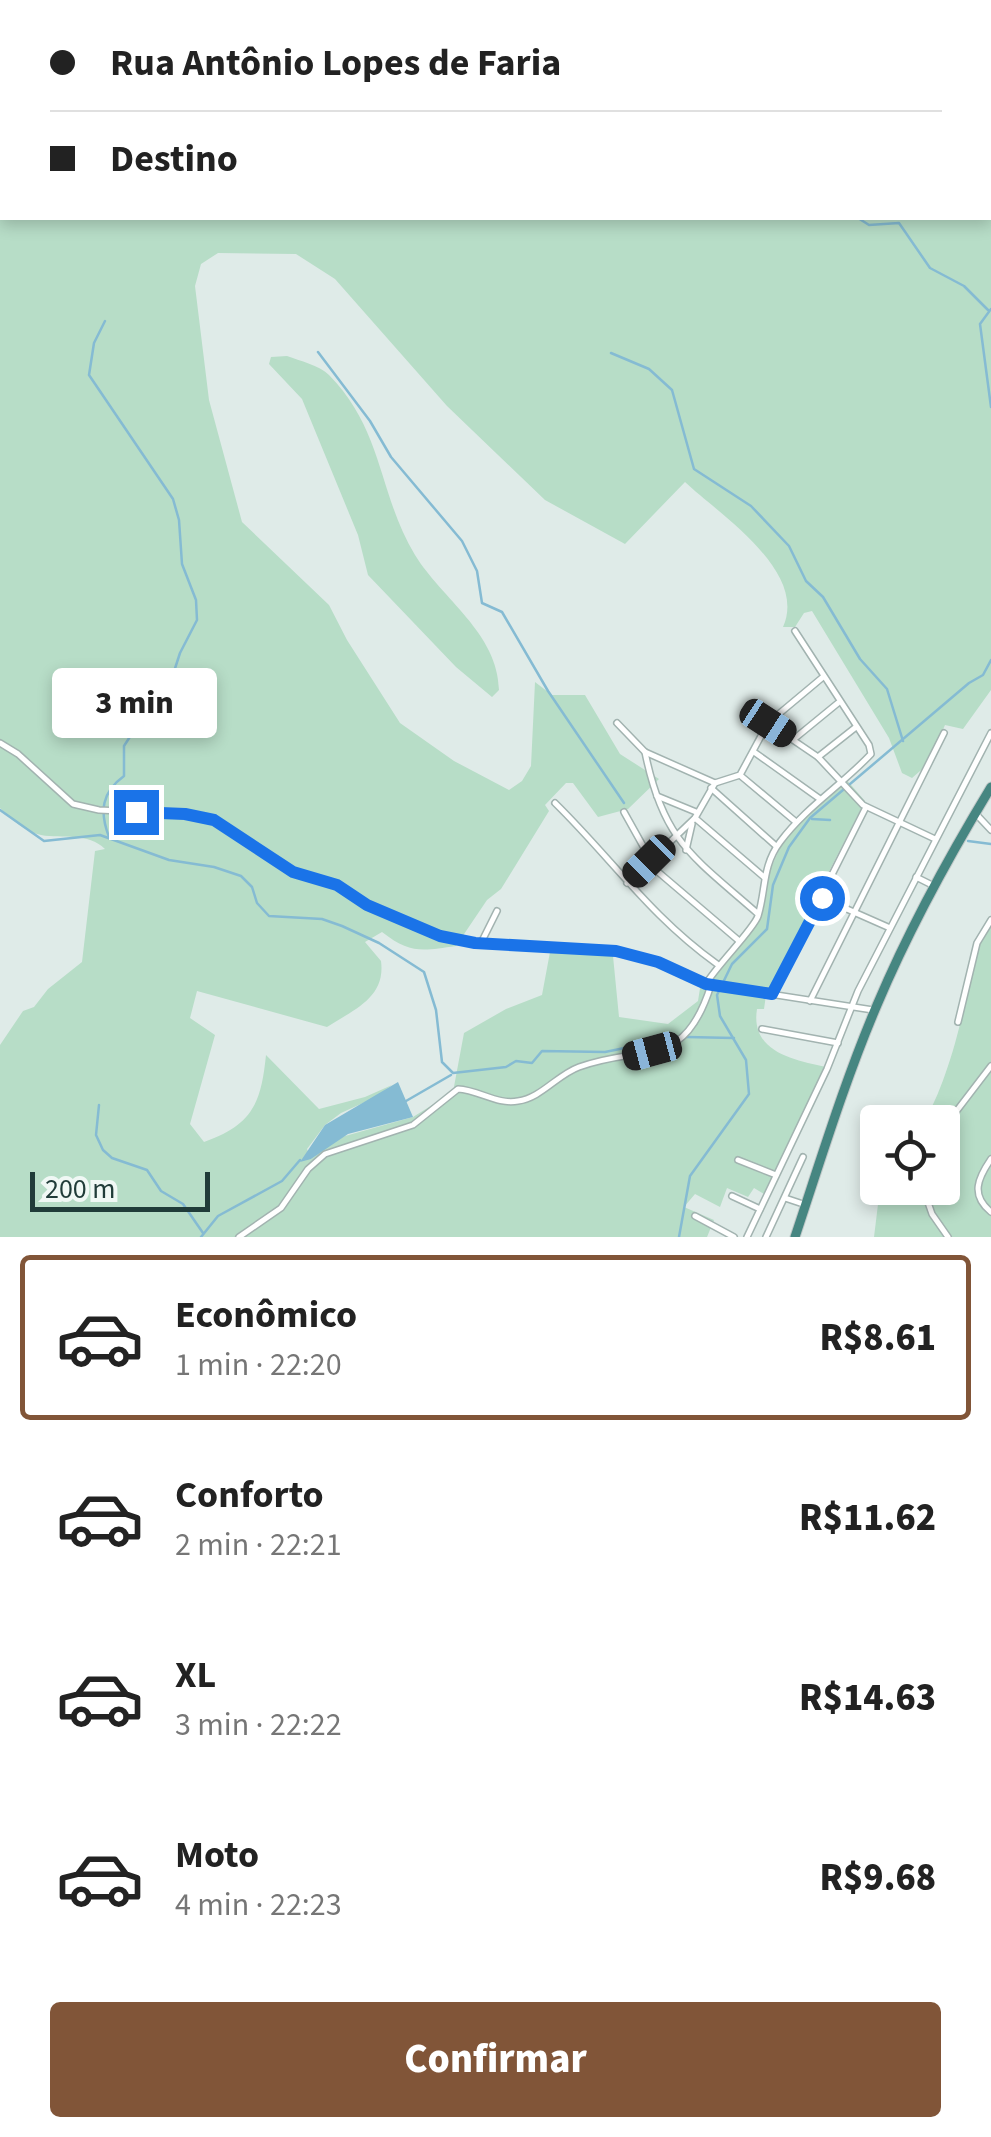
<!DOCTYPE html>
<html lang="pt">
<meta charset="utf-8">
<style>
body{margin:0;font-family:"Source Sans 3",sans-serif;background:#f2f2f2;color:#222;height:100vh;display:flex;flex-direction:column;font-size:38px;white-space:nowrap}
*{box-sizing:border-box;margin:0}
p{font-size:32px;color:#767676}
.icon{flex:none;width:55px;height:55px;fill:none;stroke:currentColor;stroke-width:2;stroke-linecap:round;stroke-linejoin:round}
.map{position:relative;height:1237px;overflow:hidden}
.panel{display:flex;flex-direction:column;background:#fff;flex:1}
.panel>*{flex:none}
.top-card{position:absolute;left:0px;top:0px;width:992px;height:220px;box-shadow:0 5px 15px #0003;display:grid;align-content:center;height:220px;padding:0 50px;background:#fff}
.fabs{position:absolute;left:860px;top:1105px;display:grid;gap:20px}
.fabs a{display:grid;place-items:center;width:100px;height:100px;border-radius:10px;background:#fff;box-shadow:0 5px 15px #0003;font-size:50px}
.scale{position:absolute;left:30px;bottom:25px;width:180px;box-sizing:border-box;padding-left:10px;border:5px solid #203c39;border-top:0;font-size:28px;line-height:35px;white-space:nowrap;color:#203c39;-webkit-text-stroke:8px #f0f8f5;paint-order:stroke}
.end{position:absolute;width:45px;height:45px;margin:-22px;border:12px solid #1a73e8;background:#fff;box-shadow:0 0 0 5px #fff}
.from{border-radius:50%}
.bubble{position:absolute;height:70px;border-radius:10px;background:#fff;box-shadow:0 5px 15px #0003;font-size:32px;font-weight:800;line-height:70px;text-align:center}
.car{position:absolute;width:30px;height:60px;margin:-30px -15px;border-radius:12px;box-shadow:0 0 8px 2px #0007;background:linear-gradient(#222 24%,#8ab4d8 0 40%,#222 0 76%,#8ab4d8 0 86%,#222 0)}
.top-card b{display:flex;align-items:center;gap:35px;height:95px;font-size:38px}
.top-card b+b{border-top:2px solid #e0e0e0}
.top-card i{width:25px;height:25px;background:#222}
ul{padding:18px 0 0;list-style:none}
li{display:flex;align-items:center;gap:30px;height:165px;margin:0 20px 15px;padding:0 30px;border:5px solid transparent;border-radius:10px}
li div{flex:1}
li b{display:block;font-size:38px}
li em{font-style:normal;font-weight:800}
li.on{border-color:#815538}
li>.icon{width:90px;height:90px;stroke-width:1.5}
.primary-button{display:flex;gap:20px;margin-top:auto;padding:20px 50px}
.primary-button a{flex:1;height:115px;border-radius:10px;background:#815538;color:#fff;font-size:40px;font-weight:800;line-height:115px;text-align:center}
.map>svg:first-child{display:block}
</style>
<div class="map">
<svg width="991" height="1237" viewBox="0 0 991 1237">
<rect width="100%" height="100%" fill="#dfebe8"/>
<g fill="#b7ddc7">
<path d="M 0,0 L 867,2 L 2,2 L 2,218 L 990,218 L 990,2 L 927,0 L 991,0 L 991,690 L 963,729 L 945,725 L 927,765 L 912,778 L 902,773 L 889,738 L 812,611 L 804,613 L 795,627 L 783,627 C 808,571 720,515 685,482 L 625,544 L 545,500 L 447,406 L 335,279 L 296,254 L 218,253 L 201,264 L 195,286 L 209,400 L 242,522 L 329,605 L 347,640 L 400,723 L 454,761 L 509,790 L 522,781 L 531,766 L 535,682 L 552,695 L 585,695 L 620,754 L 659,779 L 628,809 L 598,817 L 573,783 L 566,783 L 545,805 L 549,811 L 501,889 L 487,900 L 456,946 C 422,951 410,954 382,932 L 365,942 L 381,961 C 386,998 353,1010 327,1027 L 197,991 L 190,1018 L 215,1035 L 190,1124 L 204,1142 C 252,1125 261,1104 266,1055 L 319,1109 L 365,1097 L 392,1085 L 374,1098 L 341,1113 L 325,1125 L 307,1149 L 311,1159 L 338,1138 L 413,1117 L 453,1092 L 464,1033 L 506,1009 L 542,995 L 550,952 L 613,956 L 619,1017 L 668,1024 L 698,1001 L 701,982 L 713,980 L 725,960 L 760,918 L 763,886 L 782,843 L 792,828 L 845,778 L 865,801 L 766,995 L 764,1009 L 757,1009 C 750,1052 794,1060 826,1067 L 764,1194 L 754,1188 L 748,1197 L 727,1188 L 720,1207 L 695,1194 L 684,1207 L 714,1220 L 707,1237 L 0,1237 L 0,1045 L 23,1011 L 34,1007 L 48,989 L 82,962 L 95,851 L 105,849 C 88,832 63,839 41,835 C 23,831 13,820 0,808 Z"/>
<path d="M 287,356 C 300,361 319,365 329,375 C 384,431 378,494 415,555 C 442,599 498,633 499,690 L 492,697 L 456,667 L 368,575 L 358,535 L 302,399 L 269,364 L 271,357 Z"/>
<path d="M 991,916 L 991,1237 L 874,1237 L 880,1188 L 942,1188 L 942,1122 L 923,1122 C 940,1099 959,1035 964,1005 C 969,973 971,942 991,916 Z"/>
</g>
<polygon fill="#85bbd3" points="398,1082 413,1117 348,1134 311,1159 300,1162 325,1125"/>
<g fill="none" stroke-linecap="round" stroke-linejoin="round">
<g stroke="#85bbd3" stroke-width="2.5">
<polyline points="415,0 415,2"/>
<polyline points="858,218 869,225 899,223 930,268 964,286 988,310"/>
<polyline points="991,309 980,324 991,407"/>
<path d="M 105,321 L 94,343 L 89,375 L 173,499 L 179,520 L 182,564 L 196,600 L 197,620 L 180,653 L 168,690 L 139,710 L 133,732 L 124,746 L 124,776 C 102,792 99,811 109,837"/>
<polyline points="318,352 370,421 391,457 462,541 477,571 482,603 502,612 548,691 624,803"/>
<polyline points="611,353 649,369 672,390 694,469 751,506 789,546 806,581 823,597 860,659 887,689 903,741"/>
<polyline points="0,810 44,841 100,835 169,860 214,867 241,876 252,887 257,903 269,916 322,919 342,926 379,943 424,972 436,1010 442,1062 453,1073 506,1067 516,1061 532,1063 542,1051 605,1052 678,1037"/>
<polyline points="812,819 830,820"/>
<polyline points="968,841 991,844"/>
<polyline points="686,1037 734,1038"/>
<polyline points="406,1101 451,1075"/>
<polyline points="99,1105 96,1135 103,1150 112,1158 147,1170 161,1191 183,1204 203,1233"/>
<polyline points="201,1237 218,1216 282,1181 300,1160"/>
<polyline points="679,1237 690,1176 749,1094 746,1060 720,1016 717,995 732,964 767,929 773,885 789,847 810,818 969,683 983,675 991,660"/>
</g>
<g stroke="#a2b3b0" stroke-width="8">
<g id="minor">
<polyline points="617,723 645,752 715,783"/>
<polyline points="768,723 818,757 863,805 935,839"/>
<polyline points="794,739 838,703"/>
<polyline points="0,743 18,754 73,804 99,810 185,814 214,821 293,872 337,885 367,905 440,937 475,943 616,951 657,962 706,984 873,1010"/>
<path d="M 645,752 C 663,841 692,856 757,913"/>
<polyline points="754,752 820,799"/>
<polyline points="818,757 856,727"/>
<polyline points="741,776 796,822"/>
<polyline points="711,788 776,846"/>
<polyline points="657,796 696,812"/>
<path d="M 555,803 C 613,860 650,916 717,964"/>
<polyline points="624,812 657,871 738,940"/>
<polyline points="975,813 991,830"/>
<polyline points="695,818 764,877"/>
<polyline points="686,850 692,824"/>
<polyline points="916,877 934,886"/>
<polyline points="627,883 695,818 715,783 740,775 768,723 823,677"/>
<polyline points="822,898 890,928"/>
<polyline points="481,943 497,911"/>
<path d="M 706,984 C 716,966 754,929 758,916 C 766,890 762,866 780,842 C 806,807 842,785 871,754 L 869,745 L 795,631"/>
<polyline points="772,994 866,807"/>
<polyline points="810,1001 944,733"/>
<polyline points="958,1022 977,943 991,920"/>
<polyline points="762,1029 838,1043"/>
<polyline points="942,1130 991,1066"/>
<path d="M 991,1159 C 978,1178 970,1195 991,1212"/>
<polyline points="738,1160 776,1175"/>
<polyline points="923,1188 932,1214 948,1237"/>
<polyline points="732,1196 760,1209"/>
<polyline points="785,1198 806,1205"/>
<polyline points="695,1216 734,1237"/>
<path d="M 239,1237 L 281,1208 L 308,1169 L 325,1154 L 413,1125 L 458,1089 C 479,1090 497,1105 518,1101 C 541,1098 557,1075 579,1067 C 646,1043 684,1071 711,985"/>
<polyline points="747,1237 827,1069 858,991 991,733"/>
<polyline points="766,1237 803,1157"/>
</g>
</g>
<g stroke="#c1c8c8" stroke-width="11">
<path id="trunk" d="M 795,1237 C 821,1159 845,1080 877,1005 C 909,929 948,858 991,787"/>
</g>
<use href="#minor" stroke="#fff" stroke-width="5"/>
<use href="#trunk" stroke="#468681" stroke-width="9"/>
</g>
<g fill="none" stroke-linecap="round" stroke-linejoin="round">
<polyline stroke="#1a73e8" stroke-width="12" points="136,812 185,814 214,820 293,872 337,885 367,905 440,936 475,943 616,951 658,962 706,984 772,994 822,898"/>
</g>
</svg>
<div class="fabs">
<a><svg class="icon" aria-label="locate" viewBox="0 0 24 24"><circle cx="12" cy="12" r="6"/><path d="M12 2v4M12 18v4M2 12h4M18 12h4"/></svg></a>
</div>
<div class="scale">200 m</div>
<i class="end from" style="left:822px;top:898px"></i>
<i class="end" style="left:136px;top:812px"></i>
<div class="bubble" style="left:52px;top:668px;width:165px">3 min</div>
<i class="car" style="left:768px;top:723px;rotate:123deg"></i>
<i class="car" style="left:649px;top:861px;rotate:225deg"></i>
<i class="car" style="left:652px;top:1051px;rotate:255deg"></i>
<div class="top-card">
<b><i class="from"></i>Rua Antônio Lopes de Faria</b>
<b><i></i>Destino</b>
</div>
</div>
<section class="panel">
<ul>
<li class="on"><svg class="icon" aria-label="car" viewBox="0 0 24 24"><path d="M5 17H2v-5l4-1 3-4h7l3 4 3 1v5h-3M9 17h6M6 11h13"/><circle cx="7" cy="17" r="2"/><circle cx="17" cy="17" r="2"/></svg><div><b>Econômico</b><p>1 min · 22:20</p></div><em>R$8.61</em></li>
<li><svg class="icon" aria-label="car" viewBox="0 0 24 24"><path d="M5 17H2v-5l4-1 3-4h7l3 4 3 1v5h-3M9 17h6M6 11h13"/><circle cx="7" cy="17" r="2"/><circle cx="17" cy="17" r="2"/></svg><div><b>Conforto</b><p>2 min · 22:21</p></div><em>R$11.62</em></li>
<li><svg class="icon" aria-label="car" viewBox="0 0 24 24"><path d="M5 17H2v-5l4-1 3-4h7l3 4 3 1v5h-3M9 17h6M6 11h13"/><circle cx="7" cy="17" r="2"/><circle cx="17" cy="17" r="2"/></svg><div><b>XL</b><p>3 min · 22:22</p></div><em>R$14.63</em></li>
<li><svg class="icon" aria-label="car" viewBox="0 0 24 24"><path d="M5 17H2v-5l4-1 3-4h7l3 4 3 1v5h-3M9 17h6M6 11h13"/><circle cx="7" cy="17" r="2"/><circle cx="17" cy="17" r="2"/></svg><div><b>Moto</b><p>4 min · 22:23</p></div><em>R$9.68</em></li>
</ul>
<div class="primary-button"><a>Confirmar</a></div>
</section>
